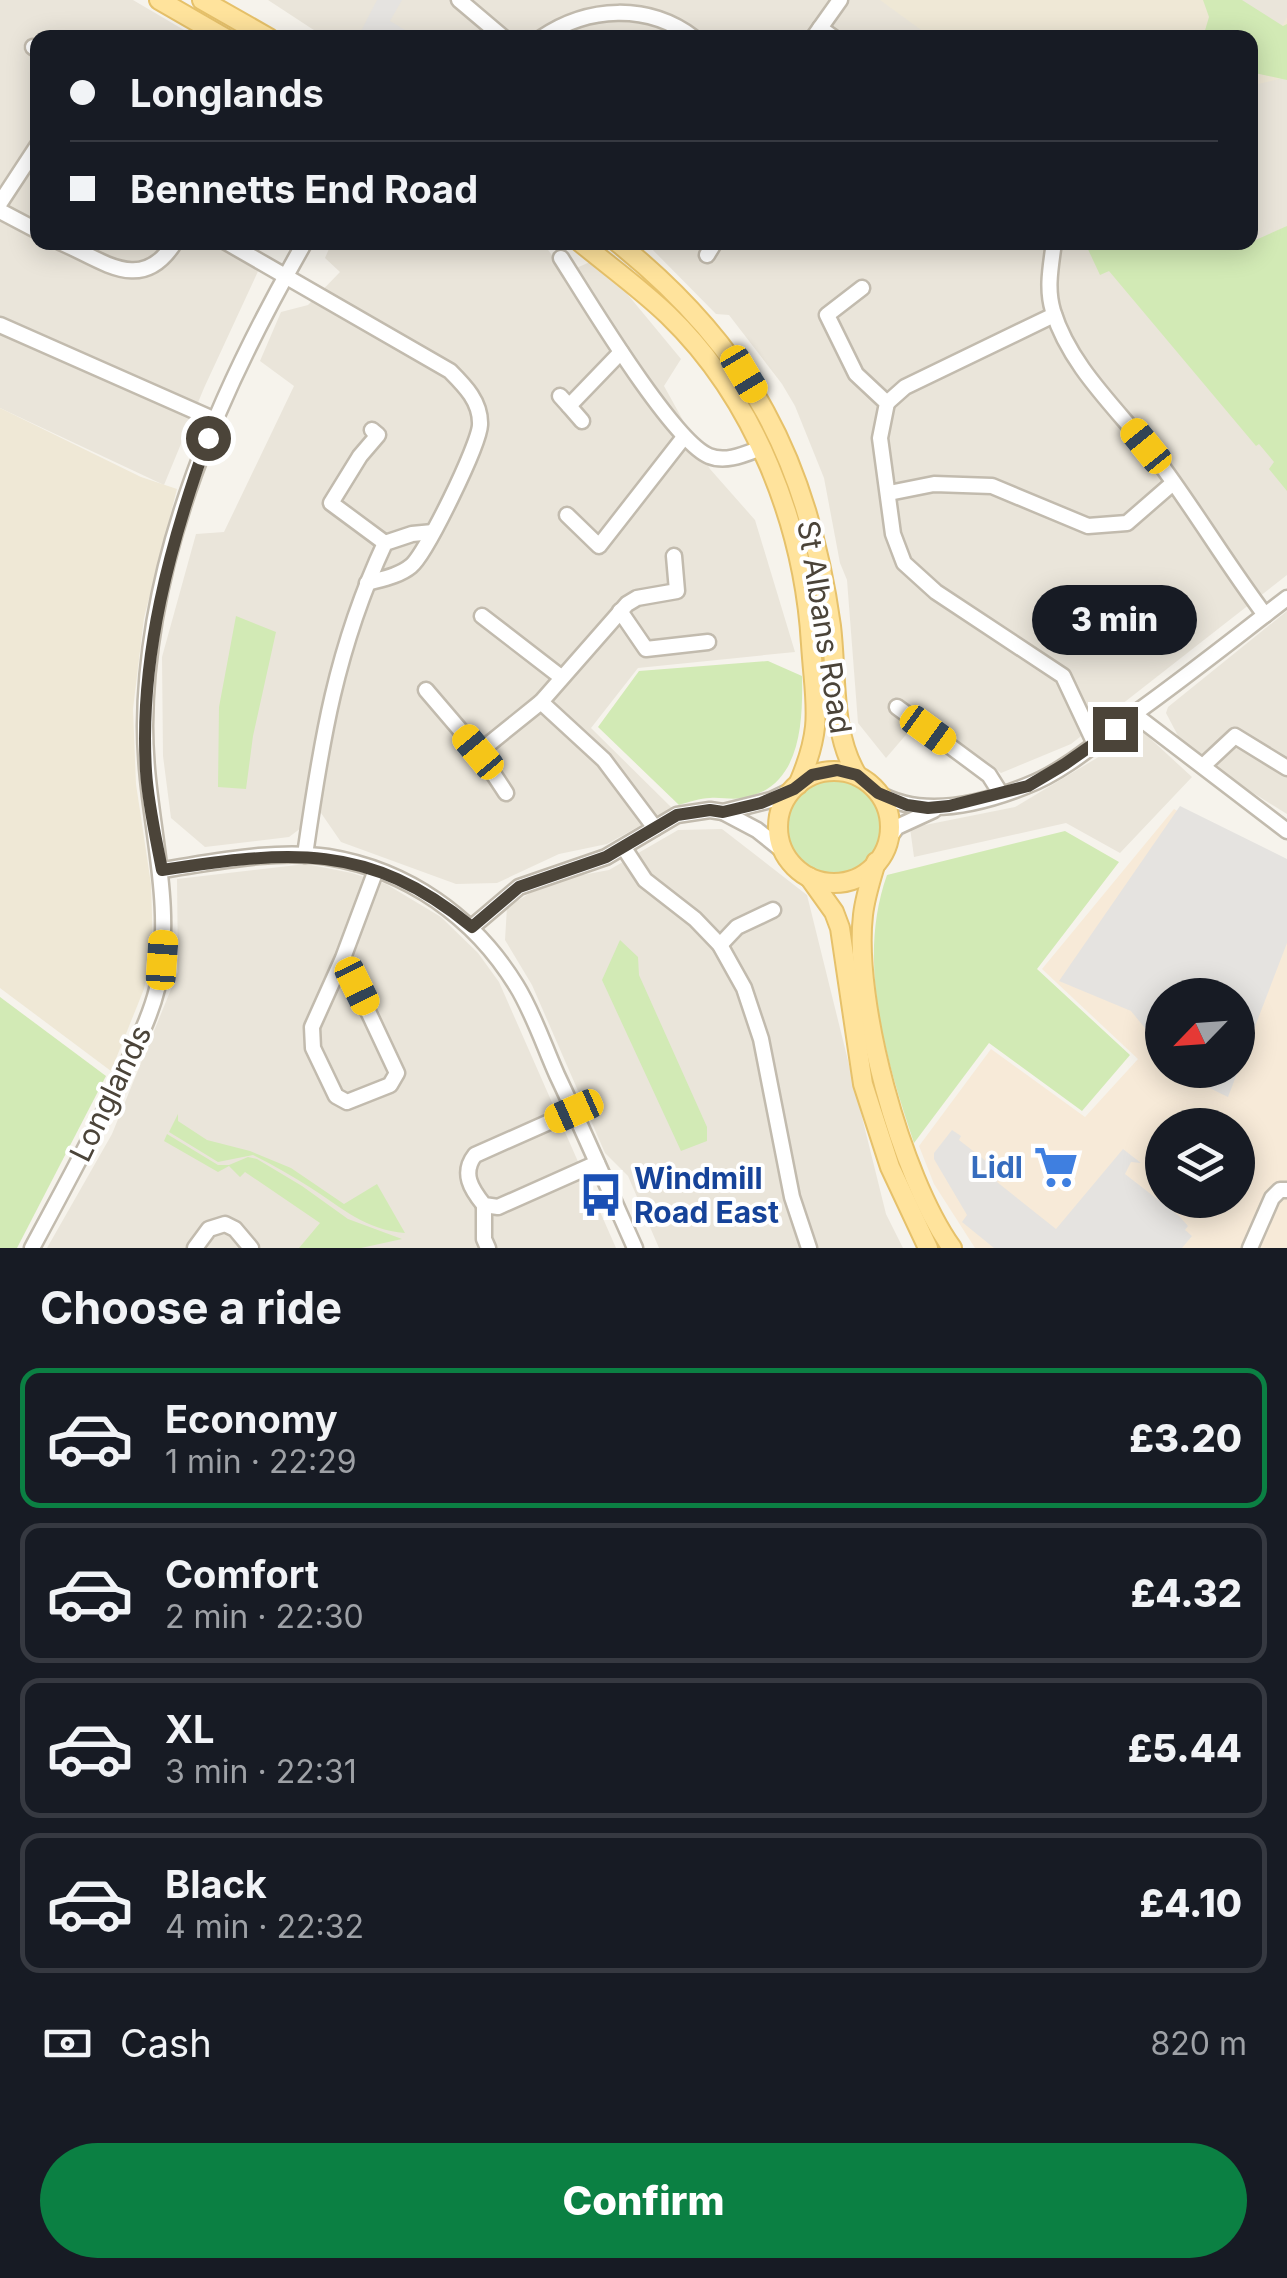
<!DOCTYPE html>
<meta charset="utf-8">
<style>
body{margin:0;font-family:Inter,sans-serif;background:#242831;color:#f1f3f6;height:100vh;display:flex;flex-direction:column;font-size:38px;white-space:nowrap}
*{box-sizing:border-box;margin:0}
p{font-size:32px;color:#9ea1a6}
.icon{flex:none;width:55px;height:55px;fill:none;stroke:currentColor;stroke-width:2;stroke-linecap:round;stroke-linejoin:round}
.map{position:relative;height:1248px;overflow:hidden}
.side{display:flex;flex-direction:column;background:#171b24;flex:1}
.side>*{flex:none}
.hud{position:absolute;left:30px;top:30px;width:1228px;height:220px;border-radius:20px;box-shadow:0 5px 25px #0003;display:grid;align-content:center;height:220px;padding:0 40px;background:#171b24}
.needle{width:65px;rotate:245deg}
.buttons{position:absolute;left:1145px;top:978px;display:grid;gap:20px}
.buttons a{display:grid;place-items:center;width:110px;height:110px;border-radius:50%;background:#171b24;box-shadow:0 5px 25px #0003;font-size:50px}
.end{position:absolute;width:45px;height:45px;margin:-22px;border:12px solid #4b4439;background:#fff;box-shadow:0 0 0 5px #fff}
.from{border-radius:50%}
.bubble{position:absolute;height:70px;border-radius:35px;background:#171b24;box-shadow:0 5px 25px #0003;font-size:32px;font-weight:800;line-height:70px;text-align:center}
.car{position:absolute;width:30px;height:60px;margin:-30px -15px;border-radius:12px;box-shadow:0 0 8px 2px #0007;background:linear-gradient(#f5c518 24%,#345 0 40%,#f5c518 0 76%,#345 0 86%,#f5c518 0)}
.hud b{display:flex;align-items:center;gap:35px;height:95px;font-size:38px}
.hud b+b{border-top:2px solid #363941}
.hud i{width:25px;height:25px;background:#f1f3f6}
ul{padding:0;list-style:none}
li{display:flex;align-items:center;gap:30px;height:140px;margin:0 20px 15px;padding:0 20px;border:5px solid #363941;border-radius:20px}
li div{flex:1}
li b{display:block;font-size:38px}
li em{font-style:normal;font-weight:800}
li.current{border-color:#0b8043}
li>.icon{width:90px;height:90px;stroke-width:1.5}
h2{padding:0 40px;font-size:45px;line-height:120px}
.pay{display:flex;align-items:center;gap:25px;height:110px;padding:0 40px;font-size:38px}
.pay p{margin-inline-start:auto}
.action{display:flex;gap:20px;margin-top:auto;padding:20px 40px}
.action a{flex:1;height:115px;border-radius:60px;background:#0b8043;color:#fff;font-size:40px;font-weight:800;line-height:115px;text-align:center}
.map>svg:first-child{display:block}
</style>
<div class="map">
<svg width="1287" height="1248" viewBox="0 0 1287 1248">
<rect width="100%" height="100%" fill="#f6f3ec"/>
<g fill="#eae5da">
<polygon points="0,0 133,0 196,37 38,38 38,242 244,243 238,257 260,267 204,388 164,485 0,408"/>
<polygon points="268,0 1287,0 1287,575 1071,744 1001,773 923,715 886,758 858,723 847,580 840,563 824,478 795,406 782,384 729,315 716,314 646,243 1250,242 1250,38 326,38"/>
<polygon points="332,242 543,243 565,273 590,262 619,284 681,359 664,386 710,469 755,520 795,652 638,668 591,728 672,808 607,844 559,854 497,883 456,884 341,842 321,813 289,837 205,847 171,818 163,756 162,657 196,534 224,532 294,386 260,361 281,312 308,305 340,272 325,258"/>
<polygon points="1287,611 1287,814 1186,751 1166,713 1168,707"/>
<polygon points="1142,731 1192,777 1120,853 1066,823 914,857 910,828 1015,807"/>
<polygon points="722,829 807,895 886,1214 903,1248 659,1248 628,1176 605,1153 532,985 505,940 507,907 550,881 609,870 678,830"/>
<polygon points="306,864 352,873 386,884 441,917 478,953 499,982 616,1248 47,1248 112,1134 178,972 177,879"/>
</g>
<path fill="#f7ead8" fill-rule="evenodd" d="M 1174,809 L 1287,871 L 1287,1248 L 975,1248 L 934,1184 L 919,1146 L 991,1049 L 1085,1117 L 1138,1059 L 1042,969 ZM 1162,995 L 1238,995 L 1238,1070 L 1162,1070 ZM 1162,1125 L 1238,1125 L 1238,1200 L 1162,1200 Z"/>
<g fill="#efe8d6">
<polygon points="880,0 1227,0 1277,34 1287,17 1287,77 1250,86 1250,38 922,37 924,32"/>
<polygon points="0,408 141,477 177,489 144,618 133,709 136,784 151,884 153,947 144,989 111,1071 0,988"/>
</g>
<g fill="#d2eab5">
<polygon points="1203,0 1242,0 1283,26 1287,24 1287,80 1250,72 1250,38 1203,37 1209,17"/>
<polygon points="1287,226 1287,491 1269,469 1274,462 1259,444 1256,446 1109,271 1100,275 1086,245 1077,248 1077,242 1234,242 1242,246"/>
<polygon points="236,616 276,632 253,736 246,789 218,787 219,707"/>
<path d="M 768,661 L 802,676 C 803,723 801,789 742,798 C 732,800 720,797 710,798 C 700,798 689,802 679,805 L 598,727 L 639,671 Z"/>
<circle cx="833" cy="827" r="47"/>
<path d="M 1065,831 L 1119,862 L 1037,969 L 1130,1055 L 1082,1111 L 989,1043 L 914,1143 C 886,1059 856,962 887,875 Z"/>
<polygon points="620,940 638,957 639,975 707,1127 707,1141 681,1151 602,980"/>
<polygon points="0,997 106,1076 17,1248 0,1248"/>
<path d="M 178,1114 L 178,1121 L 207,1140 L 250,1151 L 291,1168 L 344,1204 L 377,1184 L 405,1233 C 366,1230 342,1208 311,1188 C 292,1176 273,1165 253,1155 L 218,1162 L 169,1132 Z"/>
<polygon points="167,1134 218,1165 229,1165 248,1157 257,1159 302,1186 348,1219 402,1239 361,1248 299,1248 320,1223 245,1172 240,1177 229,1166 218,1172 164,1141"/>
</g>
<g fill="#e5e3e0">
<polygon points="377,0 402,0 390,21 405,30 403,37 358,37"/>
<polygon points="1180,806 1287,859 1287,943 1228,1097 1185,1076 1180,1070 1238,1070 1238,995 1162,995 1162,1049 1131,1011 1059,981"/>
<polygon points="952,1130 961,1136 959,1140 999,1171 997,1182 1056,1229 1123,1149 1141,1163 1131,1162 1125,1174 1179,1216 1188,1226 1185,1230 1192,1236 1182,1248 994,1248 962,1222 967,1215 934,1159 934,1153"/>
</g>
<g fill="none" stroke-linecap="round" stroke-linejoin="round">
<g stroke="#c2bbae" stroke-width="19">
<g id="minor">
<polyline points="459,0 504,38"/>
<polyline points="820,28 834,38"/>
<path d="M 541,38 C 588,6 648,3 694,38"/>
<polyline points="813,38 840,0"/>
<polyline points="33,47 38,50"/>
<polyline points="0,203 38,145"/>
<polyline points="0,211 38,231"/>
<path d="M 60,242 C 104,261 142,295 175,242"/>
<path d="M 226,242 L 450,371 C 465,386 481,402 480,425 C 479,445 426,554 411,566 C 399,576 381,579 367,583"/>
<path d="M 1054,242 C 1051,266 1046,288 1053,311 C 1072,373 1128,418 1164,469 C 1199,517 1229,567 1265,615"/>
<polyline points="707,255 715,242"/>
<path d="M 561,258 C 586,297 672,441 709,456 C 726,463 745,454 761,448"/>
<polyline points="862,288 827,315 856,374 887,403 880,438 893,534 904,563 936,592 1063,676 1095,744"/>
<polyline points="0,325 215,420"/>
<polyline points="560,396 569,406 621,352"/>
<polyline points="887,403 905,387 1054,315"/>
<polyline points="569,406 582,421"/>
<polyline points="372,430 378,435 360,456 331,503 385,543"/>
<polyline points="889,493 934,484 992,486 1088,526 1127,523 1173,483"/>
<polyline points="567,515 599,546 684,437"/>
<polyline points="620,611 646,649 708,642"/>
<polyline points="482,616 561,677"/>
<polyline points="426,690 479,752 506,793"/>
<polyline points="541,702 604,760 655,828"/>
<polyline points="897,707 989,775 1001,794"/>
<polyline points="1134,714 1287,831"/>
<polyline points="479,752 541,702 627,604 637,598 677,591 674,556"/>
<polyline points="1204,765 1235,736 1287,768"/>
<path d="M 878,793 C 922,819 981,804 1026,786 C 1066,771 1100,739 1134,714 C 1186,677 1236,637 1287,598"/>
<polyline points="723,812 757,830 782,850"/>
<polyline points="889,838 897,827 934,810"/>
<polyline points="624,848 645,880 695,919 720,945 744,988 761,1039 792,1197 809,1248"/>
<path d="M 305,855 C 321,742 336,648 385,543 L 412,534 L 433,532"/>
<path d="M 162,870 C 215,862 275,849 328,857 C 408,870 474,917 516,985 C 533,1012 544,1046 557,1075 C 584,1132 609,1190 635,1248"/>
<polyline points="472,927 519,887 606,857 677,815 710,810 723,812 771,800 794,789"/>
<polyline points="720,945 737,927 773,910"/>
<polyline points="343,958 397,1073 390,1085 347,1102 336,1096 313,1048 312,1027 343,958 376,870"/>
<path d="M 574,1111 L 475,1155 C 461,1173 471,1189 484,1205 L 498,1207 L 597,1163"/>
<polyline points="484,1205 484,1239 488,1248"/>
<path d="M 32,1248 C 63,1190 95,1132 123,1073 C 135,1046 150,1018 157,989 C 176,897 145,818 145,726 C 146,555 221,388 305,242"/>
<polyline points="195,1248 209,1229 225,1224 235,1229 251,1248"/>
<polyline points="1250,1248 1272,1198 1280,1190 1287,1190"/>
</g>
</g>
<g stroke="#e6c16a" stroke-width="22">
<g id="major">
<polyline points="159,0 225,38"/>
<polyline points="202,0 269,38"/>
<path d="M 580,242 C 609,266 641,289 668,315 C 755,399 804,525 811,644 C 815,706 824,725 798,785"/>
<path d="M 617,242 C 749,348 808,460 831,626 C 837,675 831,732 857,775"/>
<circle cx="834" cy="827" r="56"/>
<path d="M 876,862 C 871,879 865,897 863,915 C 853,1001 901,1177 952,1248"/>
<polyline points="809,877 834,912 840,928 863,1084 890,1167 928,1248"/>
</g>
</g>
<use href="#minor" stroke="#fff" stroke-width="14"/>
<use href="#major" stroke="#ffe39c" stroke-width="18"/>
</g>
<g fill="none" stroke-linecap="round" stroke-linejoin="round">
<path stroke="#4b4439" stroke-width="12" d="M 208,438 C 170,544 139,657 146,771 C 148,804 156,838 162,870 C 288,851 368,841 472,927 L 519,887 L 606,857 L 677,815 L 710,810 L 723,812 L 761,803 L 794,789 L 812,775 L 837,770 L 857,775 L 878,793 L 907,805 L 928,808 L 949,806 L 1028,786 L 1065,764 L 1115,729"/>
</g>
<defs>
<g id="supermarket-bare" transform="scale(3.45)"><path d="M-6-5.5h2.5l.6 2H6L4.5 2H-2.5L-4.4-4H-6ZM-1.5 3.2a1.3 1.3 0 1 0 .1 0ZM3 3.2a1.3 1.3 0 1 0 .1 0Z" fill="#3f7fe0" stroke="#fff" stroke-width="2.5" paint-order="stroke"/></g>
<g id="bus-bare" transform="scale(3.45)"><path d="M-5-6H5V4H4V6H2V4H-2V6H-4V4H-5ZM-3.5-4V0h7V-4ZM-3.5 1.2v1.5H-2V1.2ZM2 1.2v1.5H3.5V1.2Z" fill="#1a4fb4" stroke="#fff" stroke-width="2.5" paint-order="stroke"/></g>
</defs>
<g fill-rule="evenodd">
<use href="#supermarket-bare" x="1056" y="1167"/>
<use href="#bus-bare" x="601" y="1195"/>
</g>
<g text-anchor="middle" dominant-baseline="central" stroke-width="8" stroke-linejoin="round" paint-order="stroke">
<g font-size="30" fill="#4b4439" stroke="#fff">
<text transform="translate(825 627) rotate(81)">St Albans Road</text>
<text transform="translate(110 1093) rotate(-64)">Longlands</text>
</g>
<g font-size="30" font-weight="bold" fill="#366cbe" stroke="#fff" text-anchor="end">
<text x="1023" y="1167">Lidl</text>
</g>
<g font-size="30" font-weight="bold" fill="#164399" stroke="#fff" text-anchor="start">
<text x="634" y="1178">Windmill<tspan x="634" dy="34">Road East</tspan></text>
</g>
</g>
</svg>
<div class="buttons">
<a><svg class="needle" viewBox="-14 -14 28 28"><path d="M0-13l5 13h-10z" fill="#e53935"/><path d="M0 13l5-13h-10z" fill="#9ea1a6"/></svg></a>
<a><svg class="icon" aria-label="layers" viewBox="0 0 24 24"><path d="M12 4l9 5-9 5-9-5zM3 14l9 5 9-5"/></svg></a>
</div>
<i class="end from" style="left:208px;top:438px"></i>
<i class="end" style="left:1115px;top:729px"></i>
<div class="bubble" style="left:1032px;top:585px;width:165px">3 min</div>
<i class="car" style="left:744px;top:374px;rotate:149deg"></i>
<i class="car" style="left:1146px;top:446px;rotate:321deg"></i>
<i class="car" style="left:928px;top:730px;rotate:126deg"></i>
<i class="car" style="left:478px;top:752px;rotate:320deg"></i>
<i class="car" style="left:162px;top:960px;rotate:4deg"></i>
<i class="car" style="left:357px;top:986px;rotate:154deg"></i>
<i class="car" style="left:574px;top:1111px;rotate:246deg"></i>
<div class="hud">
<b><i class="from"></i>Longlands</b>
<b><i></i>Bennetts End Road</b>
</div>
</div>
<section class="side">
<h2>Choose a ride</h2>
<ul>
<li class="current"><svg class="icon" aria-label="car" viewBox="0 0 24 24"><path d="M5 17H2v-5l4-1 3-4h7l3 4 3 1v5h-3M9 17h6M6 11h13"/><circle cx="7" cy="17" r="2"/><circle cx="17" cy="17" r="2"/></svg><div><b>Economy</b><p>1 min · 22:29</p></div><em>£3.20</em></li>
<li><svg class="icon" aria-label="car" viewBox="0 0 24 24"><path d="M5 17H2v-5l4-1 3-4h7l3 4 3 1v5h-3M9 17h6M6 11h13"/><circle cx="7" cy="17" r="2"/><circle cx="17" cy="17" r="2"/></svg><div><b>Comfort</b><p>2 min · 22:30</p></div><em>£4.32</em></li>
<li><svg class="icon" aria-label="car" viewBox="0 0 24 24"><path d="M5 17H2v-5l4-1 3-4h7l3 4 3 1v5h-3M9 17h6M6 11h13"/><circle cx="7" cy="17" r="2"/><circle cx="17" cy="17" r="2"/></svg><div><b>XL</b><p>3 min · 22:31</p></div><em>£5.44</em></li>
<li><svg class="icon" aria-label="car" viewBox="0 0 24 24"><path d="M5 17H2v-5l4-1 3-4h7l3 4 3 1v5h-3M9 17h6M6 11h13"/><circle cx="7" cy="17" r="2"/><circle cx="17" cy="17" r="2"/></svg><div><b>Black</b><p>4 min · 22:32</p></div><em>£4.10</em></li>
</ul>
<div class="pay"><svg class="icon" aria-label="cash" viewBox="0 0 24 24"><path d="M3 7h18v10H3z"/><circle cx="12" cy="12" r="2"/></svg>Cash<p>820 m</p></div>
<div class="action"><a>Confirm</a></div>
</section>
